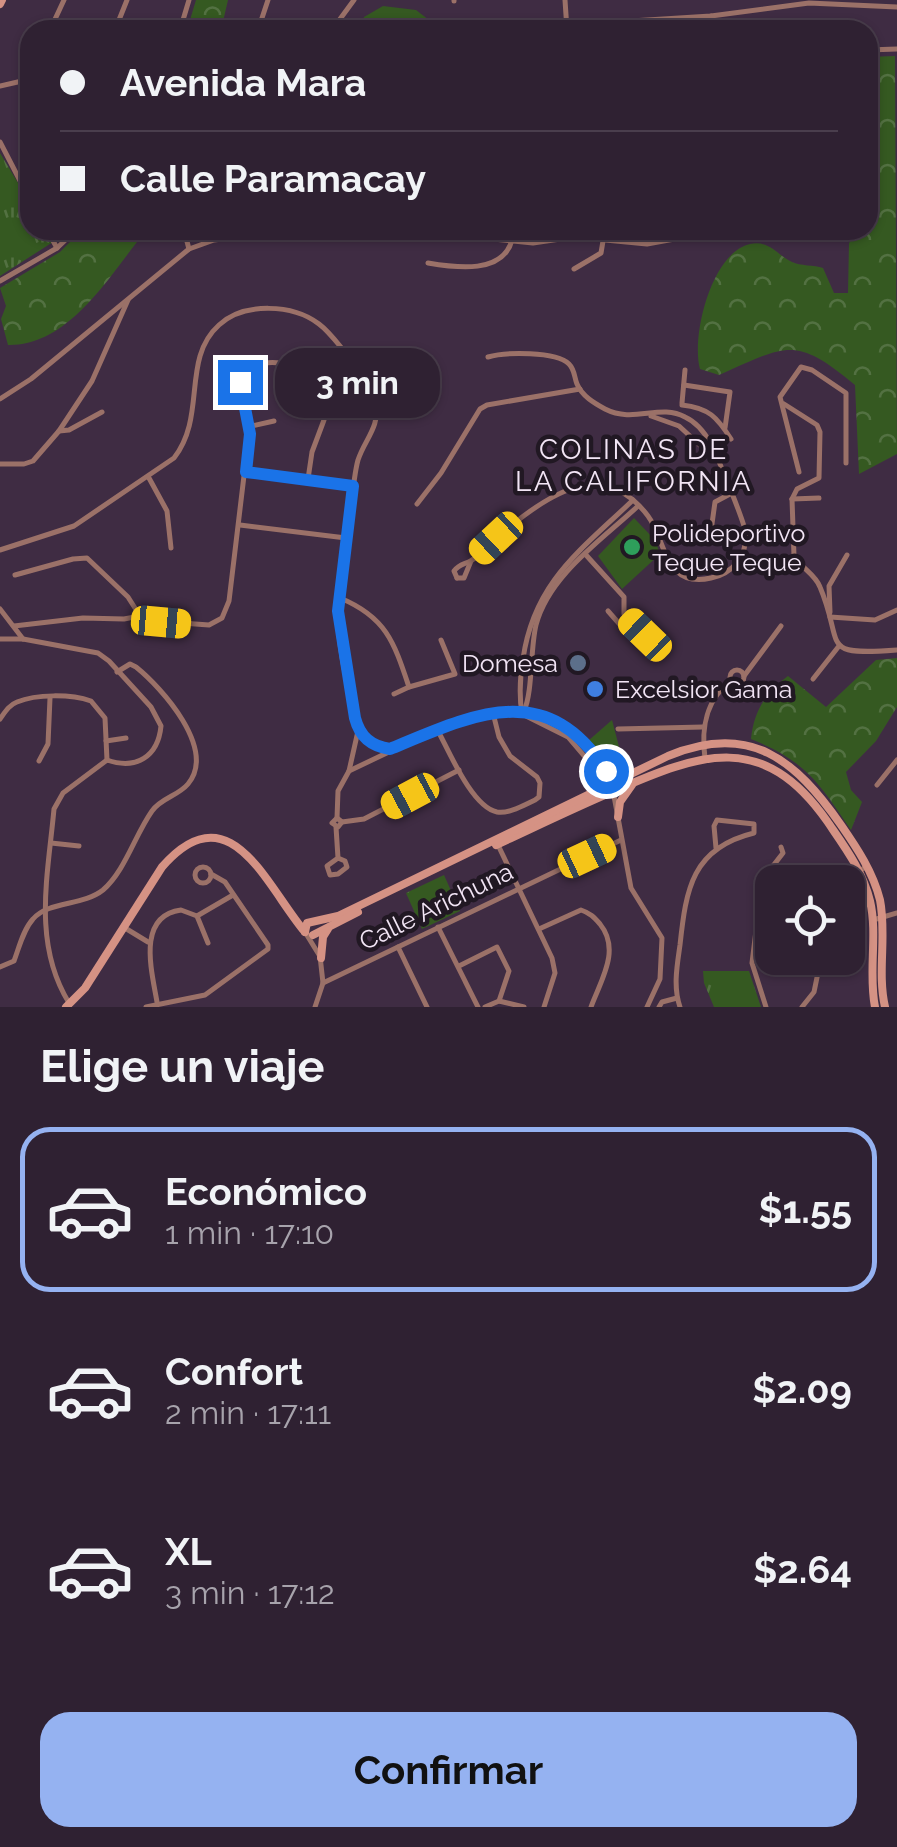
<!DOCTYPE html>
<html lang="es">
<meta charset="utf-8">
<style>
body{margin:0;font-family:Raleway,sans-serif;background:#3b2e3e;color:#f1f3f6;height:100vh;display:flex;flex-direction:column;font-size:38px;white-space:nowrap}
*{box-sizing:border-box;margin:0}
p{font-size:32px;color:#a7a3ac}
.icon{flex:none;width:55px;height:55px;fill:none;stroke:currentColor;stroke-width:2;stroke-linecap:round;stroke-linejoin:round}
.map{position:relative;height:1007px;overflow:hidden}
.drawer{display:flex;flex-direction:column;background:#2f2132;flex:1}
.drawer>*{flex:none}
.top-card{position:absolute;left:20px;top:20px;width:858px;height:220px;border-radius:30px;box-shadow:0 2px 8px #0004,0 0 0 2px #4a3e4d;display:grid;align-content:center;height:220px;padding:0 40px;background:#2f2132}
.tools{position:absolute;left:755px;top:865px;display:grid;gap:20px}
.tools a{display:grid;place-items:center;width:110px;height:110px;border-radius:20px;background:#2f2132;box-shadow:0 2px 8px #0004,0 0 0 2px #4a3e4d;font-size:50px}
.end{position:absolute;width:45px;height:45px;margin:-22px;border:12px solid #1a73e8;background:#fff;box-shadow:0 0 0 5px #fff}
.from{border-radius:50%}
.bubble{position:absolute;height:70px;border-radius:30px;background:#2f2132;box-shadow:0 2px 8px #0004,0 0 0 2px #4a3e4d;font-size:32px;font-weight:700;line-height:70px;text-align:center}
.car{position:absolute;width:30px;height:60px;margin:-30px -15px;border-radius:12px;box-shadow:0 0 8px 2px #0007;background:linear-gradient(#f5c518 24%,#345 0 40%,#f5c518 0 76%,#345 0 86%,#f5c518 0)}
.top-card b{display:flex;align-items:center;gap:35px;height:95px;font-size:38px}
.top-card b+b{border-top:2px solid #4a3e4d}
.top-card i{width:25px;height:25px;background:#f1f3f6}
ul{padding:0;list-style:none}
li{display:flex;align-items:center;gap:30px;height:165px;margin:0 20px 15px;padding:0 20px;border:5px solid transparent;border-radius:30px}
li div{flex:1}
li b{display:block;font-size:38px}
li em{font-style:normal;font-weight:700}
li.active{border-color:#95b2f1}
li>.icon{width:90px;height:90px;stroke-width:1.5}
h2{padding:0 40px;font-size:45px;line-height:120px}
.button{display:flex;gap:20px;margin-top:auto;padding:20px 40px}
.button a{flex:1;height:115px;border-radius:30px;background:#95b2f1;color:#111;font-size:40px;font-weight:700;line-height:115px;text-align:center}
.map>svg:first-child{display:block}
</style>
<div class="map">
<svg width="897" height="1007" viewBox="0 0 897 1007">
<defs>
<pattern id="forest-crowns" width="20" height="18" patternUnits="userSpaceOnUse" patternTransform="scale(2.5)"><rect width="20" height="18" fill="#355921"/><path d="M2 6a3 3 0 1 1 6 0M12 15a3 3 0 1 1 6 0" fill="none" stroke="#537142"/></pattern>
<pattern id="park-tufts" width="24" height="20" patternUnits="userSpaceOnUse" patternTransform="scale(2.5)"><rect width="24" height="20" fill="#355921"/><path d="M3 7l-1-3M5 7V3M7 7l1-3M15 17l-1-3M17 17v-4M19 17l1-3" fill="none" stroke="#537142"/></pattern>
</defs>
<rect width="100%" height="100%" fill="#3f2c43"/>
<g fill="#355921">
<polygon points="383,6 416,10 442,30 360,30 364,17"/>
<polygon points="634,518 655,540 660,554 622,589 598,556"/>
</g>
<g fill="url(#forest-crowns)">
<polygon points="196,0 228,0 221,30 187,30"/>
<path d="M 895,56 L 897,454 L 859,474 L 855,385 C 794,334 786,346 719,375 L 700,369 C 691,337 711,253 750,244 C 770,240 777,255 792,262 C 800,266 814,265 823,268 L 834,293 L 848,293 L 849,244 L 853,230 L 868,230 L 868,57 Z"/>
<path d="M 82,230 L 135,230 L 137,242 C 105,283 66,346 8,345 L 1,319 L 6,306 L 0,288 L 60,252 Z"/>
<path d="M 897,658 L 897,707 L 876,741 L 846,772 L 851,790 L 862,802 L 851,830 C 819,783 806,761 751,739 C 754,711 765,693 788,676 L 826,707 L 876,660 Z"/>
</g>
<g fill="url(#park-tufts)">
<polygon points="0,153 30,203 30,230 46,230 53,242 0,276"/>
<polygon points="612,720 624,766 614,770 588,741"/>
<polygon points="444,875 460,911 422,929 406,893"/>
<polygon points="703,971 749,971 761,1007 714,1007 704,983"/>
</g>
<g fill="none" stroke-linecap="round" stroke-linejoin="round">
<g stroke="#9b7168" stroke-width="5">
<polyline points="454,0 454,1"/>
<polyline points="565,0 567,30"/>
<polyline points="711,16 712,30"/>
<polyline points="567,25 711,16 809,3 897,7"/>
<polyline points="50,30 64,0"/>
<polyline points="115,30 127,0"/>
<polyline points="180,30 189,0"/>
<polyline points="258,30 268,0"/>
<polyline points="332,30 354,0"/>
<polyline points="868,50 897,49"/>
<polyline points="0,86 22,81 30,69"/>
<polyline points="0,142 30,200"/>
<polyline points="47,230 57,248"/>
<polyline points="184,230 189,249"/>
<polyline points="331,230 337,233 371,230"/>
<polyline points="407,230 533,243 574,237 647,244 724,230"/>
<polyline points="831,230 834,231"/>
<path d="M 428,263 C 457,268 503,274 512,240"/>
<polyline points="574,269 601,253 603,241"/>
<polyline points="0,281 57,248 76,230"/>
<polyline points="684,385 730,392 725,428"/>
<polyline points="0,399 31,379 189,249 214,240 295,230"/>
<polyline points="682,403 685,370"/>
<polyline points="784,404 817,425 820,432 819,478 797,489 792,499"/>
<path d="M 682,405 C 709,408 717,417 731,439"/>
<polyline points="651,416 679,426 715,459"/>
<polyline points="247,427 274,421"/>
<polyline points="59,431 69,430 102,412"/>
<polyline points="0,464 24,464 33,461 59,431 92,381 128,300"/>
<polyline points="247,472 353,486"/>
<polyline points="799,472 780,397 801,367 812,370 846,393 846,463"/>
<polyline points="149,478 167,511 171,548"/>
<path d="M 792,499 L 794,556 C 801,568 815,574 820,587 C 845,646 817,656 897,650"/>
<polyline points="792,499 819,498"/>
<polyline points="417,504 441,473 480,409 487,405 580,389"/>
<polyline points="240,525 346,538"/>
<polyline points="703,538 711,531 715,502 730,494"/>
<path d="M 0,550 L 74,526 L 174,458 C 207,416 181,359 219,325 C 244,302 293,304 319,324 C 331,333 340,347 350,358 C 362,372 373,385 376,403 C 380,427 365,439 358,460 C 356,467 355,475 354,482 C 345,523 339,569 338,611 C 337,649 350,694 358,731 L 369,742 L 389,749"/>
<polyline points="586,555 624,597 624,614 645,635 644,645 637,644 608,611"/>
<polyline points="15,575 73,559 87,558 128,597 140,616"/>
<path d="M 457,578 L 454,571 C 460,563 464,565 472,560 C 486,552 499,536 512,525 C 555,490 606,460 648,516 C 666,540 664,589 711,578 C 721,576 730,571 737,563 C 743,555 746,545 746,535 C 746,525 717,456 711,444 C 705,433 696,422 685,417 C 660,403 634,424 605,409 C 594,403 582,396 577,384 C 574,377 575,370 569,364 C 556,351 505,352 488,357"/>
<polyline points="457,578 464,578 471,561"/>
<path d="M 340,598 C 386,617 394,642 409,687"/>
<polyline points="0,609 23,639"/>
<polyline points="830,612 829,586 847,555"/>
<polyline points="830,617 875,620 897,610"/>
<path d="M 14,626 L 83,618 L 124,619 L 140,616 L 154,621 L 209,625 L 222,618 L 229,601 L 249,434 L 240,382 C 247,364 263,361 281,363 L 323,413 L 324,420 L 312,452 L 308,479"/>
<path d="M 0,639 L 23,639 L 98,653 L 109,661 L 151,707 L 161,726 C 158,757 136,770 107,760"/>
<circle cx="737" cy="677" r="7"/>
<polyline points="744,676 781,626"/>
<polyline points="813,679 839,646"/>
<polyline points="394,694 409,687 455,674 441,640"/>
<path d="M 524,711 C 533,691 530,650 536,625 C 549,575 603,539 638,506"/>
<path d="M 522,714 C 519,696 520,677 523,659 C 534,582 581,550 633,500"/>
<polyline points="522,714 568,737 609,785"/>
<path d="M 0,719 C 5,712 9,705 17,702 C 36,694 71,694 91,701 L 105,718 L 107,760"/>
<path d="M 437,729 C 449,751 472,807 497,812 C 509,814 524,805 535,800 L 539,797 L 540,783 L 537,777 L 510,756 L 499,737 L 493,713"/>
<polyline points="618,729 703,727"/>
<polyline points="106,741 126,738"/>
<path d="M 705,758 C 701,729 706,699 731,681"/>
<polyline points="39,761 48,744 50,698"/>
<polyline points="349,771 358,731"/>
<polyline points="877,785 897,760"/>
<polyline points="337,818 338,791 349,771 437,729 469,716 493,712 522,714 532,711 560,723 585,743 612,780 609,785 614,796 631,888 662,938 660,979 647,1007"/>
<polygon points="337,818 342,822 338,827 332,823"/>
<polyline points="342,822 364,819 459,770"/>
<polyline points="336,827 338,858 345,861 347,867 338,874 330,875 327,866 338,858"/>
<polyline points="51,843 79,846"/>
<polyline points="498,845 552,958 555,973 544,1007"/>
<circle cx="203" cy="875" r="8"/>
<polyline points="843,882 867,866"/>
<polyline points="197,916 233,895"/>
<polyline points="873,920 897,913"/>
<polyline points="756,924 772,928"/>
<polyline points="438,927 478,1007"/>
<polyline points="125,928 148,942"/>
<path d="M 539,929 L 581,910 C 590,913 594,917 600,924 C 621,950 601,980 591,1007"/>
<polyline points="305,932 321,958"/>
<polyline points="398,947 427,1007"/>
<polyline points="459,966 497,947 509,971 499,1001"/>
<path d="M 0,967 L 14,961 C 19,948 23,930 33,919 C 48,901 83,906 103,890 C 125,871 135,835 152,811 C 161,798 178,796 188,784 C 217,749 162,688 136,667 L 130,664 L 117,672"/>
<polyline points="323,983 621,840"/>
<path d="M 157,1002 C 152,972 136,916 181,910 L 197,916 L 208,943"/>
<path d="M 69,1003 C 32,943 48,875 54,809 L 63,793 L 107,760"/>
<polyline points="146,1007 205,995 268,949 268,945 225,882 211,874"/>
<polyline points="315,1007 323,983 320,956"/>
<polyline points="485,1007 499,1001 524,1007"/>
<polyline points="659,1007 662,1002 677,998"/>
<path d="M 680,1007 C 673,987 677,966 680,945 C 686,889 692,848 754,833 L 754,824 L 717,820 L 714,826 L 716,848"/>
<polyline points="766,1007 752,963 760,898 756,892 759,884 783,853 781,847"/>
<polyline points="802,1007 814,992 821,958"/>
</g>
<g stroke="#d59284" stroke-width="8">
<polyline points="0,4 2,0"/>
<polyline points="607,771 627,776"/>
<polyline points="597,791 601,776"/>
<polyline points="618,817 620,802 632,785"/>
<path d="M 496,845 C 535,827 574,808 614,791 C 701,753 763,730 827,821 C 844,846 863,871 870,901 C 878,935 868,972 875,1007"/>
<path d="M 305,932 L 307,923 L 338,916 L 668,756 C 750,722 795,759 841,825 C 857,848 873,872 880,900 C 887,935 877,972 885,1007"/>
<polyline points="313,935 358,912"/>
<polyline points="321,958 323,937 328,929"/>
<path d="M 66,1007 L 85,988 L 162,867 C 230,789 266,886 305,932"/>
</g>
</g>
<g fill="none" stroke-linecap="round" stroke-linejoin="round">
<path stroke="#1a73e8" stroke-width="12" d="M 240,382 L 250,434 L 246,472 L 353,486 L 338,611 L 355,718 C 360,737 371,746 390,749 C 472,715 547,677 606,771"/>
</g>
<circle fill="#2e9e5b" stroke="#211823" stroke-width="4" cx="632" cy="547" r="10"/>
<circle fill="#5c6f8a" stroke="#211823" stroke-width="4" cx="578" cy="663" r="10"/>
<circle fill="#3f7fe0" stroke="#211823" stroke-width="4" cx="595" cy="689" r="10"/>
<g text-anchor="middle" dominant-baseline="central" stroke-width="9" stroke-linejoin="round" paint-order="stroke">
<g font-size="25" fill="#f2e5f5" stroke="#211823" text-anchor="start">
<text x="652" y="533">Polideportivo<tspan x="652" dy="29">Teque Teque</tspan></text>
<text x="558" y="663" text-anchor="end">Domesa</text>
<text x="615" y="689">Excelsior Gama</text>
</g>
<g font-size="25" fill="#f2e5f5" stroke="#211823">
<text transform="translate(436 906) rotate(-26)">Calle Arichuna</text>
</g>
<g font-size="28" letter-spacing="2.5" fill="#f2e5f5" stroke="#211823">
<text x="634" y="449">COLINAS DE<tspan x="634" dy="32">LA CALIFORNIA</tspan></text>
</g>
</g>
</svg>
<div class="tools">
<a><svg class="icon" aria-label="locate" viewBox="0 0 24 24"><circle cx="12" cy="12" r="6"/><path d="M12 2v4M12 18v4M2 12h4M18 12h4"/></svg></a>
</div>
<i class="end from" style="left:606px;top:771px"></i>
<i class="end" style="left:240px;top:382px"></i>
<div class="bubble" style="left:275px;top:348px;width:165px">3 min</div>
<i class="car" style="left:496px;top:538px;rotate:227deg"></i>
<i class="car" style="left:161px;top:622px;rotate:95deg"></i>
<i class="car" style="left:645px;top:635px;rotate:314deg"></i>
<i class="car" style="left:410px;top:796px;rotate:242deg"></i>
<i class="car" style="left:587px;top:856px;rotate:65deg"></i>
<div class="top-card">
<b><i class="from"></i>Avenida Mara</b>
<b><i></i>Calle Paramacay</b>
</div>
</div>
<section class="drawer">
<h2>Elige un viaje</h2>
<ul>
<li class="active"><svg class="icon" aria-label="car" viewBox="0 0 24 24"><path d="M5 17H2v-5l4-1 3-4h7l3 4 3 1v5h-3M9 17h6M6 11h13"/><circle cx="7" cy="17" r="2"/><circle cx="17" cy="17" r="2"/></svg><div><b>Económico</b><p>1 min · 17:10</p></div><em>$1.55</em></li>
<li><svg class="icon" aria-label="car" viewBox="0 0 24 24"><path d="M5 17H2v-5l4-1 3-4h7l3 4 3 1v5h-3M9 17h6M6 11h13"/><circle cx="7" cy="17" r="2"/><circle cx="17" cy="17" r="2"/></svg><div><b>Confort</b><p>2 min · 17:11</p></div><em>$2.09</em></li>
<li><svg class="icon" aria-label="car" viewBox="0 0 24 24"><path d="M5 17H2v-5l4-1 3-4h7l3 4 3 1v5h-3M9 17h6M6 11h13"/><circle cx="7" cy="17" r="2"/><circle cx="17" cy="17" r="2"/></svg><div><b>XL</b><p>3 min · 17:12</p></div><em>$2.64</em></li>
</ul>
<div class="button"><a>Confirmar</a></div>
</section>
